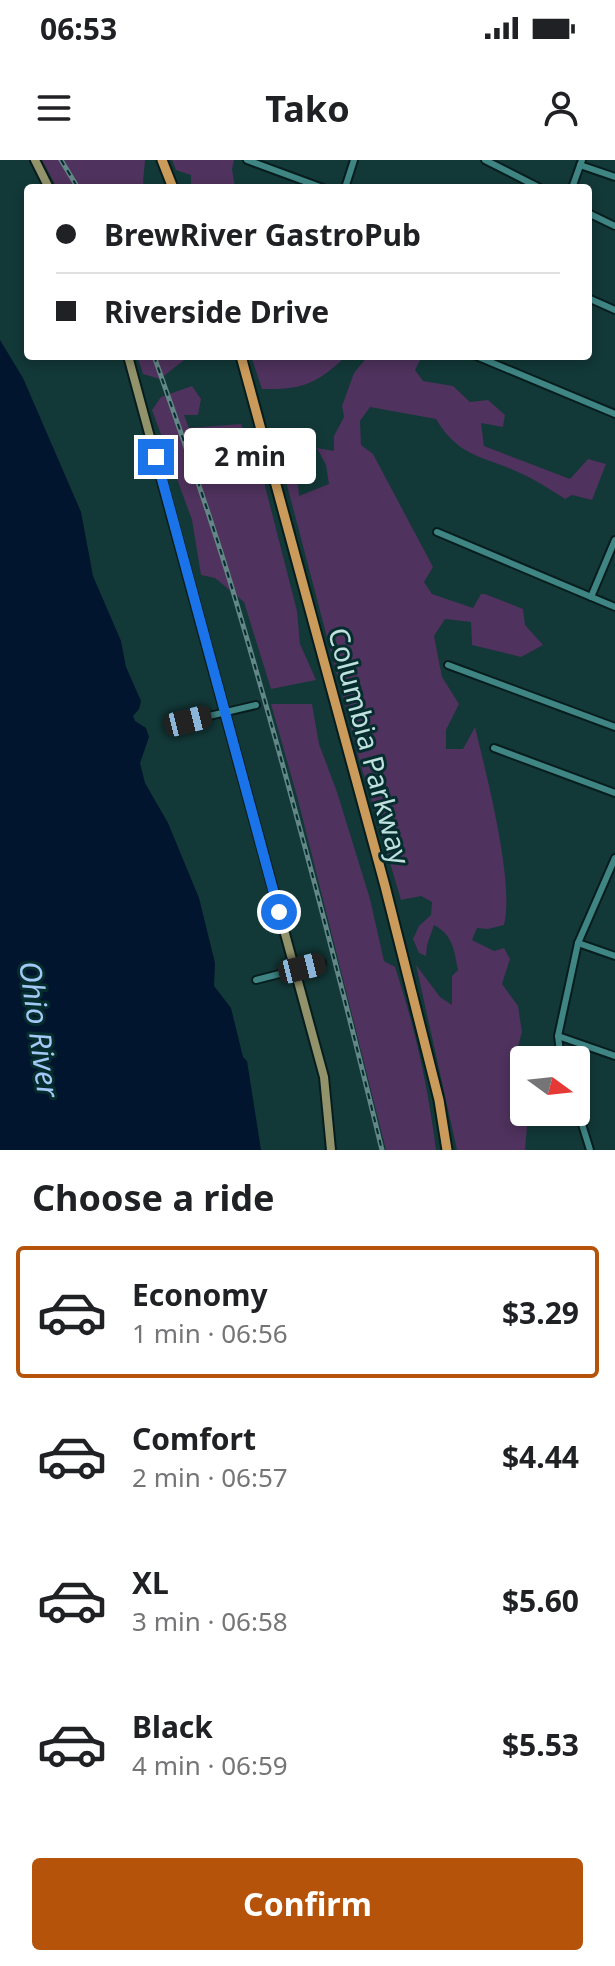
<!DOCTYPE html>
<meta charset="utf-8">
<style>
body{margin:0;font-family:"Noto Sans",sans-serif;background:#f6f6f6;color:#202124;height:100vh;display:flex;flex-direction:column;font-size:30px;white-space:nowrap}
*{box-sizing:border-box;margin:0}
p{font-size:26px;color:#757577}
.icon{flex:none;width:44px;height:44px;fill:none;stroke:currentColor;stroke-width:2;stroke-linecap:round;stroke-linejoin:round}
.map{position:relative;height:990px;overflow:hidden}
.details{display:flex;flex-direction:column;background:#fff;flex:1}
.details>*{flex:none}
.guide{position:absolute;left:24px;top:24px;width:568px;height:176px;border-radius:8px;box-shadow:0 4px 12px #0003;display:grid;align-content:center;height:176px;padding:0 32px;background:#fff}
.needle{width:52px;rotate:105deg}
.tools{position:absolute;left:510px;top:886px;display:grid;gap:16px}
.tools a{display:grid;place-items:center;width:80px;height:80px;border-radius:8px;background:#fff;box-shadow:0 4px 12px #0003;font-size:40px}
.end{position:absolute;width:36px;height:36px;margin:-18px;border:10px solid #1a73e8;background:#fff;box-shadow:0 0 0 4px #fff}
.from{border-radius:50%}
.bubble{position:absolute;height:56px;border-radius:8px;background:#fff;box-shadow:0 4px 12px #0003;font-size:26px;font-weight:700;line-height:56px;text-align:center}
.car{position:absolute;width:24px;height:48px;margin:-24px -12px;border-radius:10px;box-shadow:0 0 6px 2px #0007;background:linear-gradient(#222 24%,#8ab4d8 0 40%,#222 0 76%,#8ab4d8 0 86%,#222 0)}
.guide b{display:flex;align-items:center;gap:28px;height:76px;font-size:30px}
.guide b+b{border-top:2px solid #e0e0e0}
.guide i{width:20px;height:20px;background:#202124}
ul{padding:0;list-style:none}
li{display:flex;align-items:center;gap:24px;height:132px;margin:0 16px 12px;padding:0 16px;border:4px solid transparent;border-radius:8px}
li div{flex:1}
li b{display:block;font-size:30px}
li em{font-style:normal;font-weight:700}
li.selected{border-color:#b45309}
li>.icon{width:72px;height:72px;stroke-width:1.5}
h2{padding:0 32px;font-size:36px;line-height:96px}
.button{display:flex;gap:16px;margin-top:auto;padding:16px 32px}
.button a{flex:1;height:92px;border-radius:8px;background:#b45309;color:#fff;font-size:32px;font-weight:700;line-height:92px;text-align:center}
.status{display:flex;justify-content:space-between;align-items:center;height:56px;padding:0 40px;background:#fff;direction:ltr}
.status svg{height:22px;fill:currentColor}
header{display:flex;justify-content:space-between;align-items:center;height:104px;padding:0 32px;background:#fff;font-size:36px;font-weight:700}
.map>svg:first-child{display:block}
</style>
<div class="status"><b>06:53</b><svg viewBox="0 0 49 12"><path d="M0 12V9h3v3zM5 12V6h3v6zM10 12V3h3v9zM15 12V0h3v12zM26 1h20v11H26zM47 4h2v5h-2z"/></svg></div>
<header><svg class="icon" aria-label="menu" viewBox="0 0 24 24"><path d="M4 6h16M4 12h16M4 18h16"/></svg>Tako<svg class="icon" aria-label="person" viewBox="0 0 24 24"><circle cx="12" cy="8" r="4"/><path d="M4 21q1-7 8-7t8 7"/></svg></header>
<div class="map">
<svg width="615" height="990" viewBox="0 0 615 990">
<rect width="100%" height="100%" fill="#123837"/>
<g fill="#4f325d">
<polygon points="42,0 145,0 143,23 148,28 57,28"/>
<polygon points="172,0 234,0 232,9 235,28 191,28 191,15 176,10"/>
<polygon points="137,196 189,196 160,219 143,214"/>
<path d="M 251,196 L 346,196 C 317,224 302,230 262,229 Z"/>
<path d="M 368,196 L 422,196 L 415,210 L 423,221 L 453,226 L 470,242 L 488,240 L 505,255 L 503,267 L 481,263 L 484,286 L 570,319 L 588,299 L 606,304 L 592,340 L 572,335 L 565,339 C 551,330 536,320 520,313 C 484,296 459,298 436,259 L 370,247 L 360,261 L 361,285 L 373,294 L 433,407 L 424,422 L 432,434 L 473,448 L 481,434 L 485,434 L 523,449 L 525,465 L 543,485 L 521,497 L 472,485 L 471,462 L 445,459 L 434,476 L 442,517 L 459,544 L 446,570 L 446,589 L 463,589 L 475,567 C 486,613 515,723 504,765 L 488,769 L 477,768 L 472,780 L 494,791 L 504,788 L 510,799 L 502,824 L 518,846 L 522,872 L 511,911 L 511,931 L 527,967 L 525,990 L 457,990 L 416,805 L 440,837 L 452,845 L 452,816 L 458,810 C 454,790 453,775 434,765 L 427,785 L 426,796 L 419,793 L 413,779 L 419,766 L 431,755 L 432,742 L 421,736 L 401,740 L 359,599 L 277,287 L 287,289 L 296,305 L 299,336 L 329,324 L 326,305 L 317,288 L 334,291 L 334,276 L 344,257 L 342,246 L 354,213 Z"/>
<polygon points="192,226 201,239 198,255 184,255 189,268 241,264 262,314 297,451 300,484 316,520 271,529 244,442 215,418 201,415 192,360 152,250 161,237"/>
<path d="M 271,544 L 312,544 L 319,584 L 337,632 L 370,739 L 384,801 L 395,807 C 415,867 428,927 436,990 L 386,990 L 298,640 Z"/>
</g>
<polygon fill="#01152e" points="0,180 23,218 81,352 93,416 121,481 126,507 141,541 139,549 133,556 135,561 146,568 149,577 140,603 145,623 168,663 199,738 215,803 214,826 231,848 243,897 247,901 261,990 0,990"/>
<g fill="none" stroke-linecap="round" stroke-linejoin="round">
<g stroke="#071d1d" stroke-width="10">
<g id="minor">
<polyline points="247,0 323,28"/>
<polyline points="485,0 540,28"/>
<polyline points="580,5 615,17"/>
<polyline points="345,28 354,0"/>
<polyline points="572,28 582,0"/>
<polyline points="588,53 615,66"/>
<polyline points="588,138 615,150"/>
<polyline points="476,196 615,254"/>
<polyline points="437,372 615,447"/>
<polyline points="591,437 615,380"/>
<polyline points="448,505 615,567"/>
<polyline points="188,561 256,545"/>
<polyline points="494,588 615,633"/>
<polyline points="578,783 615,796"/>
<polyline points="256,820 322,803"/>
<polyline points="558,876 615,896"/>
<polyline points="561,900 558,876 578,783 615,698"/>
<polyline points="576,945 590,990"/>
</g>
</g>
<g stroke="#071d1d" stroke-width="12">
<g id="major">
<polyline points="35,0 49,28"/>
<polyline points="128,196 324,917 331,990"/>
</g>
</g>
<g stroke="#071d1d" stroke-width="13">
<g id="highway">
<polyline points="162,0 173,28"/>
<polyline points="241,196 385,726 439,940 447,990"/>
</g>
</g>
<use href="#minor" stroke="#3e8584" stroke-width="6"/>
<use href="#major" stroke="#92926b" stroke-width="8"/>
<use href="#highway" stroke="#ca9b5a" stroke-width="9"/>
<g stroke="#638786" stroke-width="5">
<g id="rail">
<polyline points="61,0 78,28"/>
<path d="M 154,196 C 182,276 211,356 235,438 C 289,620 337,805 382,990"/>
</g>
</g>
<use href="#rail" stroke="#052d2d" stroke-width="2" stroke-dasharray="6" stroke-linecap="butt"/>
</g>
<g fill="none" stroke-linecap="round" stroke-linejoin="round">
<polyline stroke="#1a73e8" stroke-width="10" points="156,297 279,752"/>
</g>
<g text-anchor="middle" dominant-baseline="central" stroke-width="6" stroke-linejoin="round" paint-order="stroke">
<g font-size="28" fill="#bfe0df" stroke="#052d2d">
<text transform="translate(370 586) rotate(75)">Columbia Parkway</text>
</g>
<g font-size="30" font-style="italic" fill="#a3c8f5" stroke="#052d2d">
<text transform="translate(40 869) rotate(82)">Ohio River</text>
</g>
</g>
</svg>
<div class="tools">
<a><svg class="needle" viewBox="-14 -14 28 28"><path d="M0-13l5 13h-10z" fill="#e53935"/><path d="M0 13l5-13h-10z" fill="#757577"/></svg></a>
</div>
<i class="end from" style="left:279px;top:752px"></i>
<i class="end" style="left:156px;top:297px"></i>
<div class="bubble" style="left:184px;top:268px;width:132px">2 min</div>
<i class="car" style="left:188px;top:561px;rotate:76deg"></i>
<i class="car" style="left:302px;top:808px;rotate:76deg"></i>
<div class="guide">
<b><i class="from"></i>BrewRiver GastroPub</b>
<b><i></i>Riverside Drive</b>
</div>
</div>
<section class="details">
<h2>Choose a ride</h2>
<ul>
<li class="selected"><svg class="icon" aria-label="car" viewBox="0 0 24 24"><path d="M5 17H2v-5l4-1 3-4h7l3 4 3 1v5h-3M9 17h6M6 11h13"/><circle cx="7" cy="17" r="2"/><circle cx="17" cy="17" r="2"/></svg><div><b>Economy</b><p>1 min · 06:56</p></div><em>$3.29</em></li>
<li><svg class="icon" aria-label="car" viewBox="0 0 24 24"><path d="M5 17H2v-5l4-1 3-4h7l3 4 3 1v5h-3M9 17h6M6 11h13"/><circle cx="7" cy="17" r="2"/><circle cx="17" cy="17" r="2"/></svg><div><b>Comfort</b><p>2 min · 06:57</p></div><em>$4.44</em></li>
<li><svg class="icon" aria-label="car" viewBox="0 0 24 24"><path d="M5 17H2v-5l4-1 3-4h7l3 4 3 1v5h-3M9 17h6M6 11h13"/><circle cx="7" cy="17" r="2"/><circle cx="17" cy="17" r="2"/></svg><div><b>XL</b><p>3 min · 06:58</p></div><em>$5.60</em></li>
<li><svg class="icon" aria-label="car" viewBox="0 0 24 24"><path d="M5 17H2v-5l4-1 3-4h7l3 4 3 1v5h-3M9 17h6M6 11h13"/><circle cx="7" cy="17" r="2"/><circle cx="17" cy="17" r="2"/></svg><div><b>Black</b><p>4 min · 06:59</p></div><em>$5.53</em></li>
</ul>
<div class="button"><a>Confirm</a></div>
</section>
